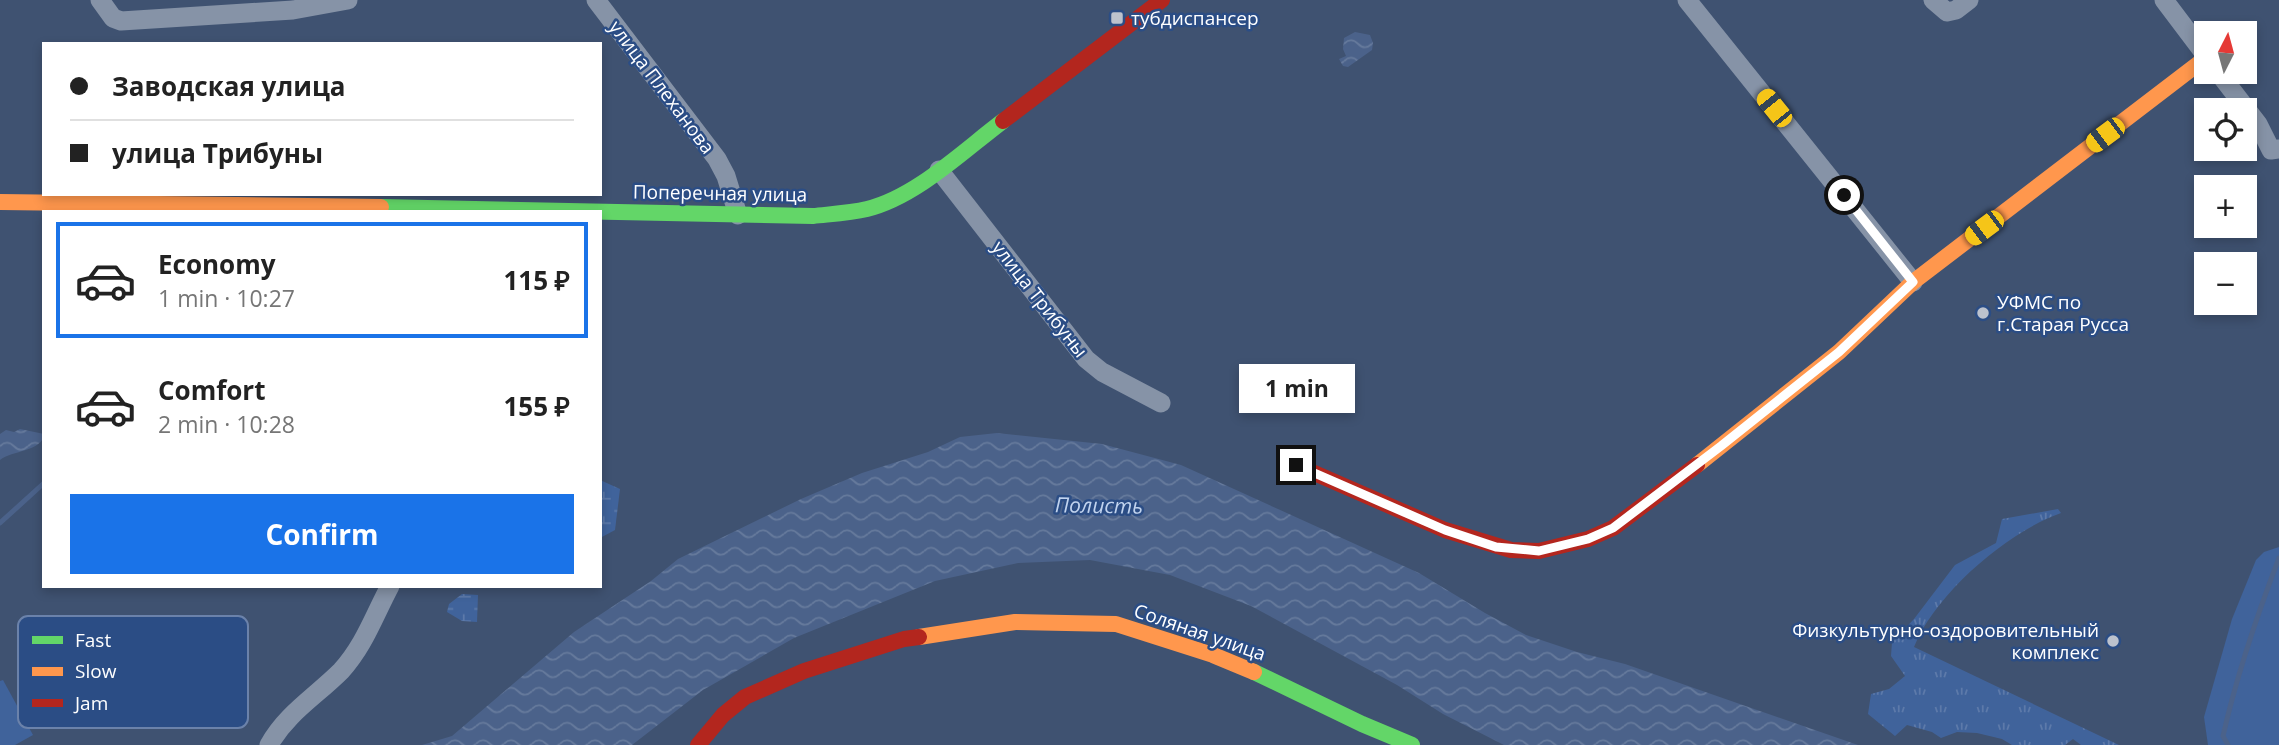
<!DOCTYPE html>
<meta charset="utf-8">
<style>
body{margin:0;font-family:"Open Sans",sans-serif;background:#f6f6f6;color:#222;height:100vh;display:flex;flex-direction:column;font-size:26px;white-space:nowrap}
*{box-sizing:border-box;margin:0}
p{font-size:23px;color:#767676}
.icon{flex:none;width:38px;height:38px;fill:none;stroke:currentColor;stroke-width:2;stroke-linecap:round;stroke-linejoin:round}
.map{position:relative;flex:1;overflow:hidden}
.panel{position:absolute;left:42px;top:210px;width:560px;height:378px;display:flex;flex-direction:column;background:#fff;border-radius:0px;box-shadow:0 4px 10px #0003}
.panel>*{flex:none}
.guide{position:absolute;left:42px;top:42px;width:560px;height:154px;border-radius:0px;box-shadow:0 4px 10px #0003;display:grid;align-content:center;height:154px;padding:0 28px;background:#fff}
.needle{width:46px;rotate:6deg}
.controls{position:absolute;left:2194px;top:21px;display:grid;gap:14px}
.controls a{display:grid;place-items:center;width:63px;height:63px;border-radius:0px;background:#fff;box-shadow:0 4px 10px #0003;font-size:35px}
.end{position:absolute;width:32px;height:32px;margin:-16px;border:9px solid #fff;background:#111;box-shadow:0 0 0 4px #111}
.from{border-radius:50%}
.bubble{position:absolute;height:49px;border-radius:0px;background:#fff;box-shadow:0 4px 10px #0003;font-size:23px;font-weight:700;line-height:49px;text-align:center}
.car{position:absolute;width:21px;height:42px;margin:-21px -10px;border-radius:9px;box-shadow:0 0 5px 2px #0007;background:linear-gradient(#f5c518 24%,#345 0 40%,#f5c518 0 76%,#345 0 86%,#f5c518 0)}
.guide b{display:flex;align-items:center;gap:24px;height:66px;font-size:26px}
.guide b+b{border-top:2px solid #e0e0e0}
.guide i{width:18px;height:18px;background:#222}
ul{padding:12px 0 0;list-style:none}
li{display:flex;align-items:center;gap:21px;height:116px;margin:0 14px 10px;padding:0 14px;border:4px solid transparent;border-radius:0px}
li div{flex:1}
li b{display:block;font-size:26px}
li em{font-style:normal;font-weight:700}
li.current{border-color:#1a73e8}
li>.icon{width:63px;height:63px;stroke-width:1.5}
.action{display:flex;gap:14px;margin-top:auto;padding:14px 28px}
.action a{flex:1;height:80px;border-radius:0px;background:#1a73e8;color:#fff;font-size:28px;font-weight:700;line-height:80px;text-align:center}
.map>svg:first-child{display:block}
</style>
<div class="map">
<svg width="2279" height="745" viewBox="0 0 2279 745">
<defs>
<pattern id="grass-tufts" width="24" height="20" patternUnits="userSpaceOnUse" patternTransform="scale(1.75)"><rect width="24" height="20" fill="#40639b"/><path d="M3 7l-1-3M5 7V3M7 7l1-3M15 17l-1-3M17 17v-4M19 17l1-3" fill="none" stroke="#5d7aaa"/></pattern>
<pattern id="wetland-marsh" width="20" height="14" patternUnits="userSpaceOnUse" patternTransform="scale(1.75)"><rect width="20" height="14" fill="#40639b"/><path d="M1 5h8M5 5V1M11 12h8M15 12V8" fill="none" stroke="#5d7aaa"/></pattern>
<pattern id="water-waves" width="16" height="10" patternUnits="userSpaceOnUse" patternTransform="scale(1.75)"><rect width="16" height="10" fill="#4b628a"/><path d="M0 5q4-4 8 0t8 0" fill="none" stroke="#667a9c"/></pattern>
</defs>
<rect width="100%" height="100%" fill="#3f5271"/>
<path fill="url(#grass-tufts)" d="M 2058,509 L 2061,513 C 2007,532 1935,594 1914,647 L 2119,745 L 2081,745 L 2073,739 L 2065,745 L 2012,745 L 2002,739 L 1977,733 L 1957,732 L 1941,738 L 1932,732 L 1907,725 L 1895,736 L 1868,714 L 1871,694 L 1889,689 L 1905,676 L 1891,656 L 1892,642 L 1914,619 L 1955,565 L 1996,543 L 2002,519 Z"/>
<g fill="url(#wetland-marsh)">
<polygon points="600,480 620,489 615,530 600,538"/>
<polygon points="462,594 478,595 477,622 462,621 447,612 449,604"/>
</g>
<g fill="#40639b">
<polygon points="2279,547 2279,745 2208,745 2204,717 2232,619 2256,560 2264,552"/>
<polygon points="3,680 33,735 15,745 0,745 0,681"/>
</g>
<g fill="url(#water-waves)">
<polygon points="1355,32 1370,35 1373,43 1372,50 1348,67 1343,66 1339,59 1346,56 1343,49 1344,38"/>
<path d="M 20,429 L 44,434 C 42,452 12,450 0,460 L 0,434 L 6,430 L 14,432 Z"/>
<polygon points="997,433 1102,444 1181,465 1419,573 1485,613 1526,635 1577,652 1625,664 1858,745 1504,745 1443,714 1397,685 1251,606 1170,575 1090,560 1018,563 935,581 794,638 703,690 632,745 422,745 452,736 574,632 651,581 678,559 801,499 862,473 928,452 960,437"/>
</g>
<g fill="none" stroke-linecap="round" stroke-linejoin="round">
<g stroke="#4b628a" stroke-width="5">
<polyline points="0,523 44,483"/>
<path d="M 2228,745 L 2223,736 C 2237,674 2256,618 2279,558"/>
</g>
<g stroke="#8693a7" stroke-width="19">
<polyline points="100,0 113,18 121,21 293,10 348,0"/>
<polyline points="596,0 717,159 726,176 738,215"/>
<polyline points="1687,0 1913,282"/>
<polyline points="1933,0 1947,12 1956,10 1969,0"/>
<polyline points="2164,0 2207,57"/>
<polyline points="2218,72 2258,124 2271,150 2279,149"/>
<polyline points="939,170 1086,359 1102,372 1161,403"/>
<path d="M 269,745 C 286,714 316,696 341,671 C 364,646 374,616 390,586"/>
</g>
<g stroke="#63d668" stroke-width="16">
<path d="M 381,207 L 813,216 C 831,214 850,213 867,209 C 916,197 963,151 1003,121"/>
<polyline points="1254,672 1362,724 1412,745"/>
</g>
<g stroke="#ff974d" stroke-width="16">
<polyline points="0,202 381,207"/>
<polyline points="1697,465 1839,352 1913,282 2207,57"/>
<polyline points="919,637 1015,622 1116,624 1213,655 1254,672"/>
</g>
<g stroke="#b3261e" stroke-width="16">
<polyline points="1003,121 1162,0"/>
<polyline points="1296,465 1445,530 1511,550 1539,551 1588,539 1613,528 1697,465"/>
<polyline points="698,745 723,715 745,697 804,671 904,639 919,637"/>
</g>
</g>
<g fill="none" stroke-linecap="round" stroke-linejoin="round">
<polyline stroke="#fff" stroke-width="9" points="1296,465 1445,530 1496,547 1539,551 1588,539 1613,528 1721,446 1839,352 1913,282 1844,195"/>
</g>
<g fill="#bcc2cd" stroke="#2b4d85" stroke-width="2.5">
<rect x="1110" y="11" width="14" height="14" rx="3.5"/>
<circle cx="1983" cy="313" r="7"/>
<circle cx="2113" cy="641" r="7"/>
</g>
<g text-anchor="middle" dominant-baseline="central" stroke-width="5" stroke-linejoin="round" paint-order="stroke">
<g font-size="19" fill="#fff" stroke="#2b4d85" text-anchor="start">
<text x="1131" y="18">тубдиспансер</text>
<text x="1997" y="302">УФМС по<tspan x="1997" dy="22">г.Старая Русса</tspan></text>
<text x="2099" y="630" text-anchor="end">Физкультурно-оздоровительный<tspan x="2099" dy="22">комплекс</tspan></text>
</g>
<g font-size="19" fill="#fff" stroke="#2b4d85">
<text transform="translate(662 87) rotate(53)">улица Плеханова</text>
<text transform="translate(720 193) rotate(1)">Поперечная улица</text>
<text transform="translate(1040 299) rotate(52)">улица Трибуны</text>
<text transform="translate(1200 632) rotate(19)">Соляная улица</text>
</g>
<g font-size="21" font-style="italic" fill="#c1d3ee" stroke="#2b4d85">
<text transform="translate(1099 505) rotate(1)">Полисть</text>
</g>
</g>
<rect x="18" y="616" width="230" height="112" rx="10" fill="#2b4d85" stroke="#6b82aa" stroke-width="2"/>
<rect x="32" y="636" width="31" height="8" fill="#63d668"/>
<rect x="32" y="667" width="31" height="9" fill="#ff974d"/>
<rect x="32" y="699" width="31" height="8" fill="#b3261e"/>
<g font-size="19" fill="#fff">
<text x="75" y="647">Fast</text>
<text x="75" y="678">Slow</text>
<text x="75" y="710">Jam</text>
</g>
</svg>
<div class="controls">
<a><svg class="needle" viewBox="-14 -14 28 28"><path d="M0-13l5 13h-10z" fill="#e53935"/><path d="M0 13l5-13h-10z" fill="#767676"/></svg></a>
<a><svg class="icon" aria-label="locate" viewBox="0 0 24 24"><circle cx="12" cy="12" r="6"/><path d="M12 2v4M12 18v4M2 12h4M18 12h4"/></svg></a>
<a>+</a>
<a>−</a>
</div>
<i class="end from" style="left:1844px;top:195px"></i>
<i class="end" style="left:1296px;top:465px"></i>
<div class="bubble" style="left:1239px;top:364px;width:116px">1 min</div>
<i class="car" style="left:1774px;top:108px;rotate:321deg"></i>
<i class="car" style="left:2105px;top:135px;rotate:233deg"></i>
<i class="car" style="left:1984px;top:228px;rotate:233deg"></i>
<div class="guide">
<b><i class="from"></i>Заводская улица</b>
<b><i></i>улица Трибуны</b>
</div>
<section class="panel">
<ul>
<li class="current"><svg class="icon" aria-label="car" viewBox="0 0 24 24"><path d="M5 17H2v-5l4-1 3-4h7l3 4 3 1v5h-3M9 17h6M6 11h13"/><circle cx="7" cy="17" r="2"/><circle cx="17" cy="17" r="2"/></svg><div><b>Economy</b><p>1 min · 10:27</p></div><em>115 ₽</em></li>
<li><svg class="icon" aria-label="car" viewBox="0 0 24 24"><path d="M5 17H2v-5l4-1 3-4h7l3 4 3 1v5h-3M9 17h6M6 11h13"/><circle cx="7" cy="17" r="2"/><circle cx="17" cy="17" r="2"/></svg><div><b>Comfort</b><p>2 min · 10:28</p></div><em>155 ₽</em></li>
</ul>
<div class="action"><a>Confirm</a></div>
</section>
</div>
